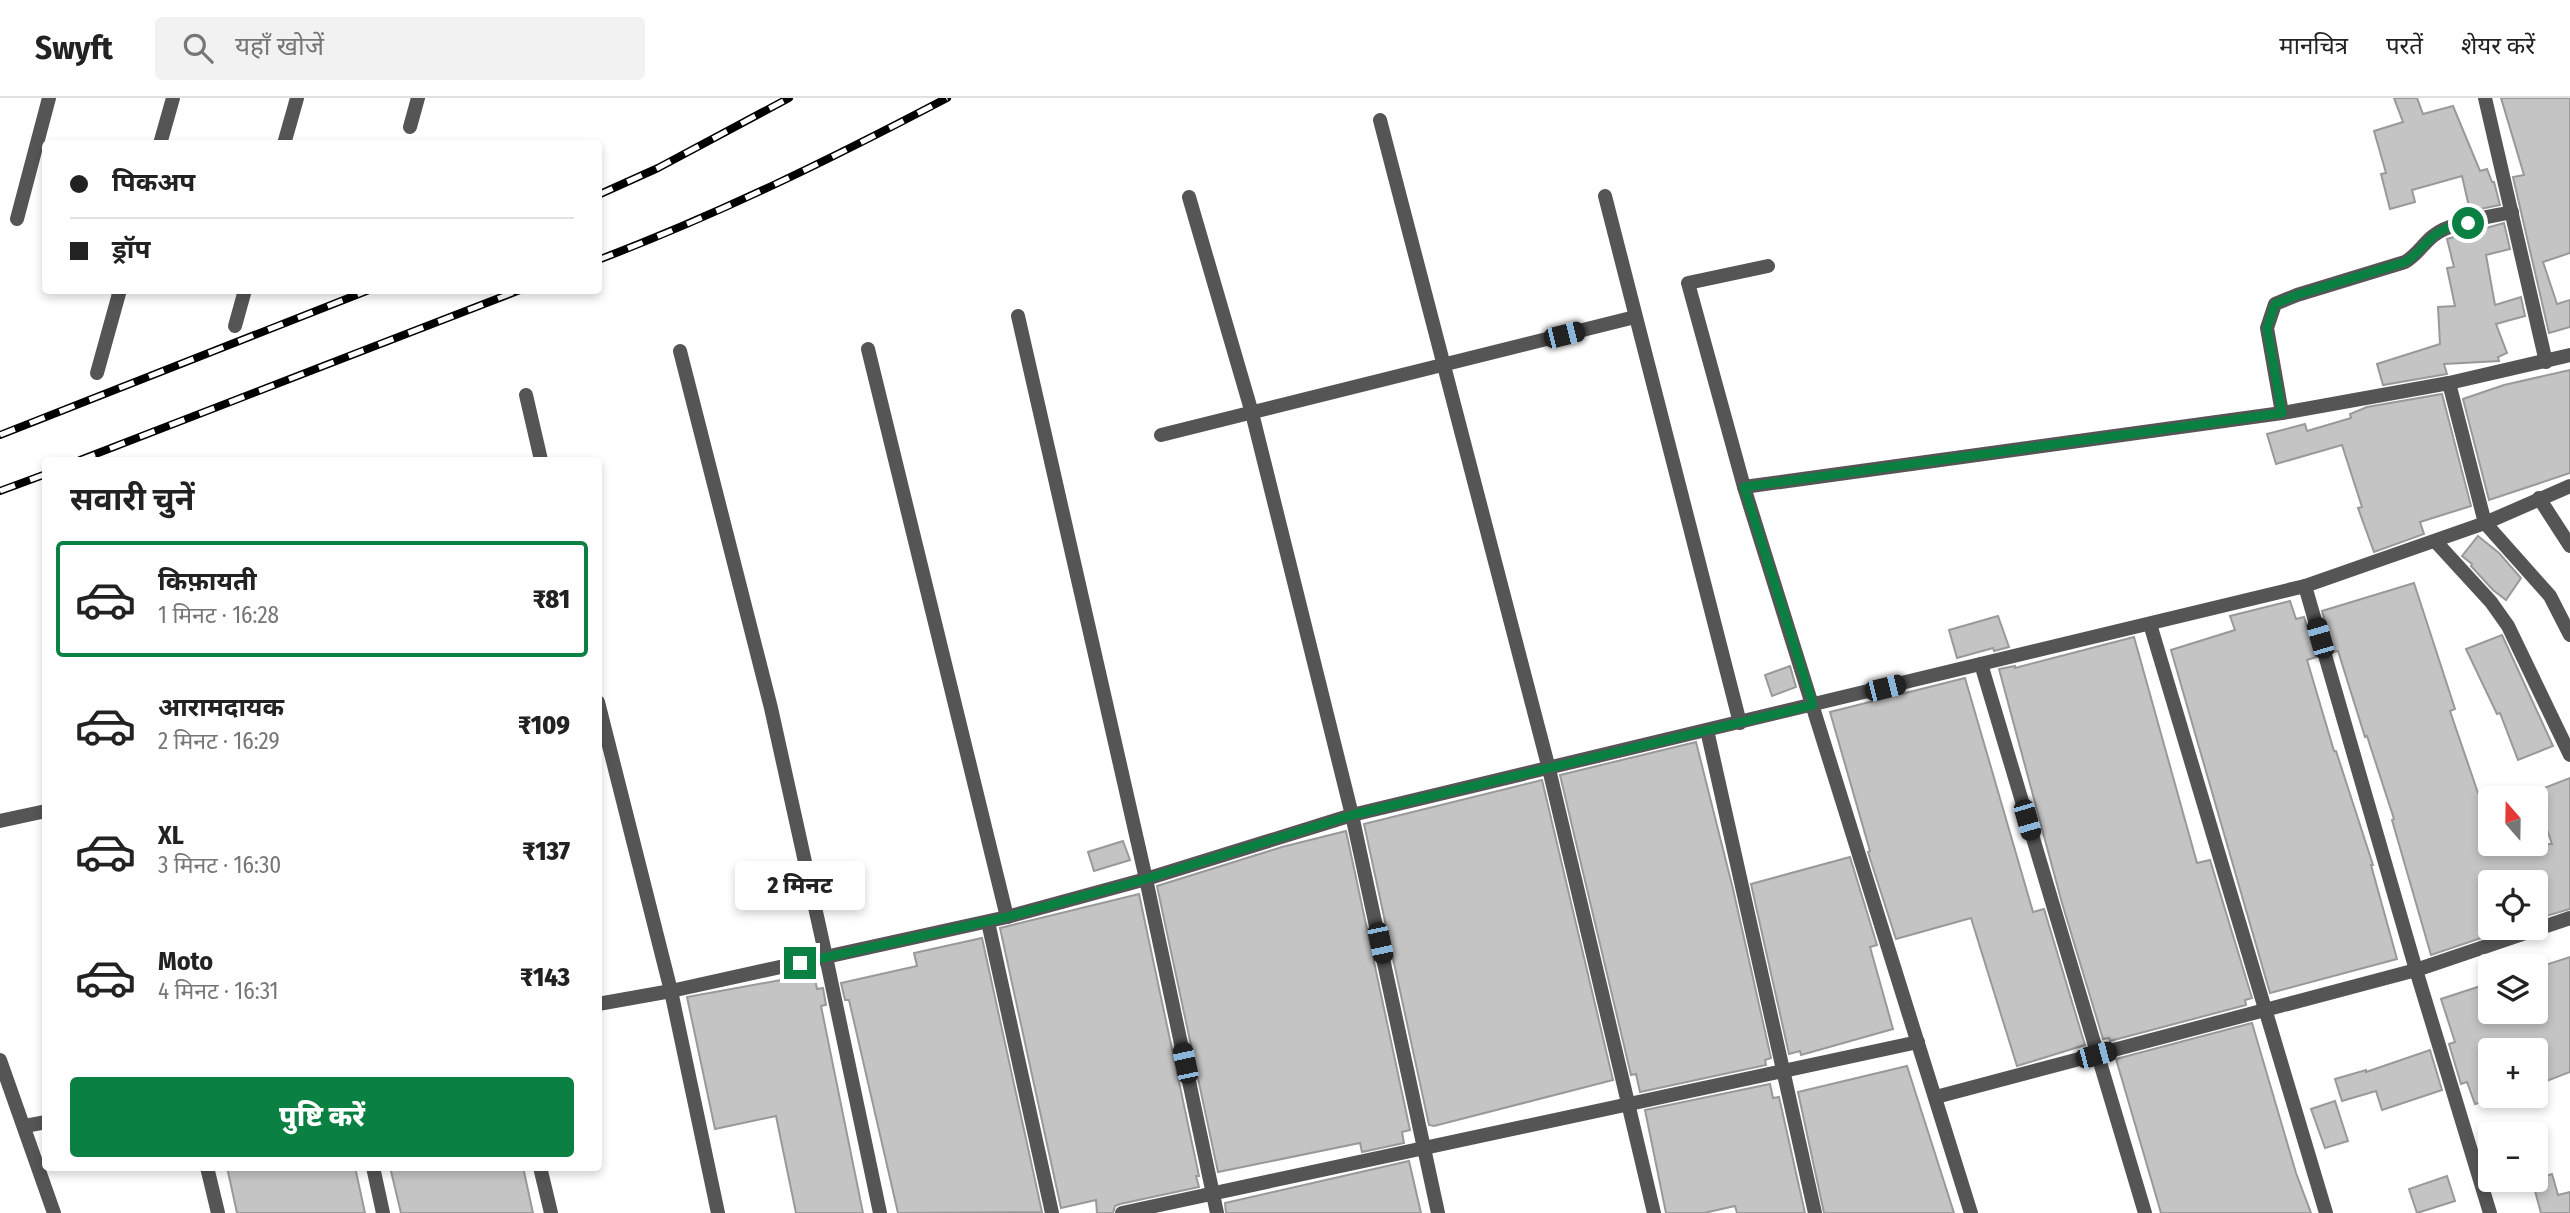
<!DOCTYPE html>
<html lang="hi">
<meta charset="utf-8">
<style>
body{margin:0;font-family:"Fira Sans Condensed","Noto Sans Devanagari",sans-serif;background:#f2f2f2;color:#222;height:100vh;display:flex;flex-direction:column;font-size:26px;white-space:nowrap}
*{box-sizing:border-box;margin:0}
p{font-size:23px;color:#767676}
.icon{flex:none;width:38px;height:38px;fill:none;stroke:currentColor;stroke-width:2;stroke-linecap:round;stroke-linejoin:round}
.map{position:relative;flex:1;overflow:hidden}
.side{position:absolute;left:42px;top:359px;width:560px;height:714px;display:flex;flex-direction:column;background:#fff;border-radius:7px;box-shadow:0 4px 10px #0003}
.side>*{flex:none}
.banner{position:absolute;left:42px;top:42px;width:560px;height:154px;border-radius:7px;box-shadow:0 4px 10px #0003;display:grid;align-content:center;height:154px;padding:0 28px;background:#fff}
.needle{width:46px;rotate:340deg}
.fabs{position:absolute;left:2478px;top:688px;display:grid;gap:14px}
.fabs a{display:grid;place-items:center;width:70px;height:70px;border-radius:7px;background:#fff;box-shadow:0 4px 10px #0003;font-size:35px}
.end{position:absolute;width:32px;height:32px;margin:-16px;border:9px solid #0b8043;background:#fff;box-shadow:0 0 0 4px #fff}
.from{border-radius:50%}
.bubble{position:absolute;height:49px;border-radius:7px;background:#fff;box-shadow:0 4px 10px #0003;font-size:23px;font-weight:800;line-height:49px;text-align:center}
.car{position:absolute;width:21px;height:42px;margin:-21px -10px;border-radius:9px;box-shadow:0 0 5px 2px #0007;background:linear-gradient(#222 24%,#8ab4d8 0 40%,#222 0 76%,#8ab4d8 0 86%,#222 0)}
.banner b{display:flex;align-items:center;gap:24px;height:66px;font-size:26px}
.banner b+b{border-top:2px solid #e0e0e0}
.banner i{width:18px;height:18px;background:#222}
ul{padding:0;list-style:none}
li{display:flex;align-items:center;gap:21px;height:116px;margin:0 14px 10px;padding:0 14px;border:4px solid transparent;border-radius:7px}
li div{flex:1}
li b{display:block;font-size:26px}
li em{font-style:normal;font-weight:800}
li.on{border-color:#0b8043}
li>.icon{width:63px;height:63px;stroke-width:1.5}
h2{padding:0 28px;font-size:32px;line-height:84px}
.action{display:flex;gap:14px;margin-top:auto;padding:14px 28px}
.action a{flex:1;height:80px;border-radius:7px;background:#0b8043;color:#fff;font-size:28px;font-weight:800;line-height:80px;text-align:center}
header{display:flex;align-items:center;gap:42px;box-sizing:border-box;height:98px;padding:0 35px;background:#fff;border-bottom:2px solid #e0e0e0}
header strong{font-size:33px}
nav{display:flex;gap:38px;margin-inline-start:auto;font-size:24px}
.search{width:490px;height:63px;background:#f2f2f2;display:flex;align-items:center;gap:18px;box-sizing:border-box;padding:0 24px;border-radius:7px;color:#767676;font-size:26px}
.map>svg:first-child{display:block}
</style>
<header>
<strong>Swyft</strong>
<div class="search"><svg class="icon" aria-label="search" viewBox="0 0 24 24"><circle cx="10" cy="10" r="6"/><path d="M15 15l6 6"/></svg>यहाँ खोजें</div>
<nav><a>मानचित्र</a><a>परतें</a><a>शेयर करें</a></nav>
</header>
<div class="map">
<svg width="2570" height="1115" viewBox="0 0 2570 1115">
<rect width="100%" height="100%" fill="#fff"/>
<g fill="#c4c4c4" stroke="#999" stroke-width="2">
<polygon points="2394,0 2417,0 2423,16 2453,8 2480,73 2487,71 2492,84 2494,84 2500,107 2470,113 2462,78 2412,92 2415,104 2390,111 2381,76 2386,75 2374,33 2403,24"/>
<polygon points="2501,0 2570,0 2570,155 2543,164 2557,206 2570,202 2570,229 2549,235 2513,79 2524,77"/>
<polygon points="2504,125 2510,151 2486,157 2495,207 2521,199 2525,218 2496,226 2507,255 2498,259 2499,263 2444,266 2447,276 2383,287 2377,266 2440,246 2438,209 2455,208 2447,170 2454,169 2447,141"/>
<polygon points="2570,272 2570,375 2489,402 2463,301 2504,287"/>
<polygon points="2442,296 2471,408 2420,424 2424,436 2374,454 2358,410 2362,409 2342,347 2276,366 2267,336 2305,326 2307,333 2351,320 2350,316 2367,309"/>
<polygon points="2478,438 2499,455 2521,480 2506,502 2493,492 2471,468 2472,466 2462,458"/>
<polygon points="2414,485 2455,611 2450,613 2478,695 2490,692 2490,746 2552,746 2534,694 2570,680 2570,811 2536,821 2536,784 2490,784 2490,837 2431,857 2392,722 2394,721 2367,638 2365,639 2338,553 2334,554 2322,513"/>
<polygon points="2290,503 2296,521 2304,519 2316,559 2307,562 2334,653 2336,653 2373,767 2371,767 2397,861 2270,895 2171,552 2235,532 2230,518"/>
<polygon points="1998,518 2009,549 1994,553 1993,550 1957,560 1949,532"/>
<polygon points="2502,537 2553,648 2518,662 2500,615 2497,616 2466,551"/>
<polygon points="2134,539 2197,765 2210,762 2252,900 2245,902 2246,907 2110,943 2109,940 2103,941 2062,805 1999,571 2015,568 2015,570"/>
<polygon points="1790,568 1796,589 1772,598 1765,577"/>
<polygon points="1965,580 2033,814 2044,811 2085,947 2017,968 1971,820 1896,841 1868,754 1870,753 1830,614"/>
<polygon points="1696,644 1733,791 1771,960 1765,962 1766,967 1640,994 1636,976 1631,977 1560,677"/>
<polygon points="1542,682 1613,982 1434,1028 1429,1027 1364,726"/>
<polygon points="1346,733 1410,1032 1402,1034 1404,1045 1362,1054 1360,1045 1218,1074 1157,788 1282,749"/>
<polygon points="1123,743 1130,762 1094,773 1088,754"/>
<polygon points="1850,759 1877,847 1870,849 1893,931 1801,957 1800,953 1789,956 1751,786"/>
<polygon points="1139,796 1199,1078 1196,1078 1199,1089 1120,1106 1115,1108 1113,1115 1097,1115 1096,1102 1061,1110 1000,830"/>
<polygon points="982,840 1042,1114 898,1115 849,902 845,902 841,885 917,868 914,855"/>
<polygon points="2570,859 2570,974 2536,987 2536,952 2490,952 2490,1002 2475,1006 2467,984 2461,986 2449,946 2455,944 2441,901 2490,885 2490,914 2536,914 2536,870"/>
<polygon points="814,876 817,891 823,890 826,907 821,908 863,1115 796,1115 776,1018 715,1031 687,899"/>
<polygon points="2252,925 2296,1075 2311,1115 2161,1115 2116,961"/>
<polygon points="2430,952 2442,992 2382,1012 2376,993 2342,1003 2335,981 2366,972 2366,974"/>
<polygon points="1907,968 1954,1115 1824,1115 1798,994"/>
<polygon points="1770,986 1773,1000 1779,999 1805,1115 1737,1115 1735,1108 1704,1115 1666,1115 1645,1012"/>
<polygon points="2335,1003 2348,1043 2325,1050 2311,1011"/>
<polygon points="1409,1063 1421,1115 1226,1115 1225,1105"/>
<polygon points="227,1069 355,1069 365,1115 237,1115"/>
<polygon points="390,1069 523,1069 533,1115 401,1115"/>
<polygon points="2552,1076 2558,1097 2570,1094 2570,1115 2541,1115 2532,1082"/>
<polygon points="2447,1078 2455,1103 2417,1115 2409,1091"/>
</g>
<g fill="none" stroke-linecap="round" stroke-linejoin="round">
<g stroke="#555" stroke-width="14">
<polyline points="2485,0 2546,264"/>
<polyline points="1380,22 1549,671 1654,1115"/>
<polyline points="410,29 418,0"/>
<polyline points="160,46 173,0"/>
<polyline points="284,46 297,0"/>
<polyline points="1605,98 1740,625"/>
<polyline points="1189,99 1252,315 1352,717 1438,1115"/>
<polyline points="17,121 49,0"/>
<polyline points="1768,168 1688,185 1744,389 1971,1115"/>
<polyline points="1018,218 1146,781 1217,1115"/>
<polyline points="235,228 245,192"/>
<polyline points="868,251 1007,819"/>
<polyline points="680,253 771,610 826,859 880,1115"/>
<polyline points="97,275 120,192"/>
<polyline points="2449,285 2485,425 2550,498 2570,537"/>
<polyline points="526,297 541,362"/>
<path d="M 2282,315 L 2267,230 L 2275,206 L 2297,197 L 2405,164 C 2417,157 2423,146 2433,138 C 2450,124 2489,119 2512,114"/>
<polyline points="1161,337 1635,219"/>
<polyline points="1744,389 2282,315 2449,285 2570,257"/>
<polyline points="2539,400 2570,448"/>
<polyline points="2436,444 2491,504 2508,528 2570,657"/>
<polyline points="2305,488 2416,872 2490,1115"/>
<polyline points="2150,526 2326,1115"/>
<polyline points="1981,566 2145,1115"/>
<polyline points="598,604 671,893 718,1115"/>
<polyline points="1707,632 1815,1115"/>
<polyline points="0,723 46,713"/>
<polyline points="988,824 1052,1115"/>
<polyline points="598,906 671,893 1007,819 1146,781 1352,717 2305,488 2485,425 2570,388"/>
<polyline points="0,962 54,1115"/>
<polyline points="1936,999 2416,872 2570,820"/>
<polyline points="25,1028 46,1024"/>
<polyline points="207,1069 218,1115"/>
<polyline points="373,1069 383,1115"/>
<polyline points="540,1069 551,1115"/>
<polyline points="1122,1115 1918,944"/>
</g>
<g stroke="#000" stroke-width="8">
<g id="rail">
<polyline points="598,97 658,70 789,0"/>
<path d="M 598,162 C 719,116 833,60 947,0"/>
<polyline points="0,337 369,192"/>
<polyline points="80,362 520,192"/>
<polyline points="0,393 46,376"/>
</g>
</g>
<use href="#rail" stroke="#fff" stroke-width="5" stroke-dasharray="16" stroke-linecap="butt"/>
</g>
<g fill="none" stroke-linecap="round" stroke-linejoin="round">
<path stroke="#0b8043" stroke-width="9" d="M 800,865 L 1007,819 L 1146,781 L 1352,717 L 1813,607 L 1744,389 L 2282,315 L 2267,230 L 2275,206 L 2297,197 L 2405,164 C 2417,157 2424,145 2435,137 C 2445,129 2456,127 2468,125"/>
</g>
</svg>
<div class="fabs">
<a><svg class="needle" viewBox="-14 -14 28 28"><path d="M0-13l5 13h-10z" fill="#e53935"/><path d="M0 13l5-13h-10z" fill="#767676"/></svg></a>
<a><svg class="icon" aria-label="locate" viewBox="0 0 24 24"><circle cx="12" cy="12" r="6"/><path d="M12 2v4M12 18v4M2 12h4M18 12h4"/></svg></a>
<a><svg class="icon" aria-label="layers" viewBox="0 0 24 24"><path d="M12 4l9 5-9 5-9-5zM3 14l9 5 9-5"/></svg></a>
<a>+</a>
<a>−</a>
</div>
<i class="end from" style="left:2468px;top:125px"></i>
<i class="end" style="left:800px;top:865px"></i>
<div class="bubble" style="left:735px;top:763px;width:130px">2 मिनट</div>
<i class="car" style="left:1564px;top:237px;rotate:76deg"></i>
<i class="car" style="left:2320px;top:540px;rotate:344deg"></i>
<i class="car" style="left:1885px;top:590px;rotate:76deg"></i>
<i class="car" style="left:2027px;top:722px;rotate:164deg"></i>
<i class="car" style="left:1380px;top:845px;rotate:168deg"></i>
<i class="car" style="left:2096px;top:957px;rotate:75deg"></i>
<i class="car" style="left:1185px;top:965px;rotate:348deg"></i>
<div class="banner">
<b><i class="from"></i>पिकअप</b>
<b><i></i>ड्रॉप</b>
</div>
<section class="side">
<h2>सवारी चुनें</h2>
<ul>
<li class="on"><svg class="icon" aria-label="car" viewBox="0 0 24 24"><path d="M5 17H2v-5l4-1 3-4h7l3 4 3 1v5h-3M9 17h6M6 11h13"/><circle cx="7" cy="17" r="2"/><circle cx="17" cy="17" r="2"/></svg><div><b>किफ़ायती</b><p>1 मिनट · 16:28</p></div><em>₹81</em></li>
<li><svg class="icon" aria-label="car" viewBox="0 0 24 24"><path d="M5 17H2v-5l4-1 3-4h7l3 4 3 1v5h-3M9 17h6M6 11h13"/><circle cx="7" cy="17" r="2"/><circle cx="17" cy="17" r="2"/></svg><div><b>आरामदायक</b><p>2 मिनट · 16:29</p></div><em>₹109</em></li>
<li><svg class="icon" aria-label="car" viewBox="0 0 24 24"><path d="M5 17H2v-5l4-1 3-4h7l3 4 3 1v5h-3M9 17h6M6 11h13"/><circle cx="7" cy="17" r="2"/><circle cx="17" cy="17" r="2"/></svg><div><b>XL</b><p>3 मिनट · 16:30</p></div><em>₹137</em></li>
<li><svg class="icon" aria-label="car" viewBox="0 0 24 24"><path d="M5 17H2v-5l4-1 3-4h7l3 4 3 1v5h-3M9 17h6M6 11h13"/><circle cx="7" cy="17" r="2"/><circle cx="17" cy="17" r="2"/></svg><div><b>Moto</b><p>4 मिनट · 16:31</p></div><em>₹143</em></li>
</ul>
<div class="action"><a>पुष्टि करें</a></div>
</section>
</div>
